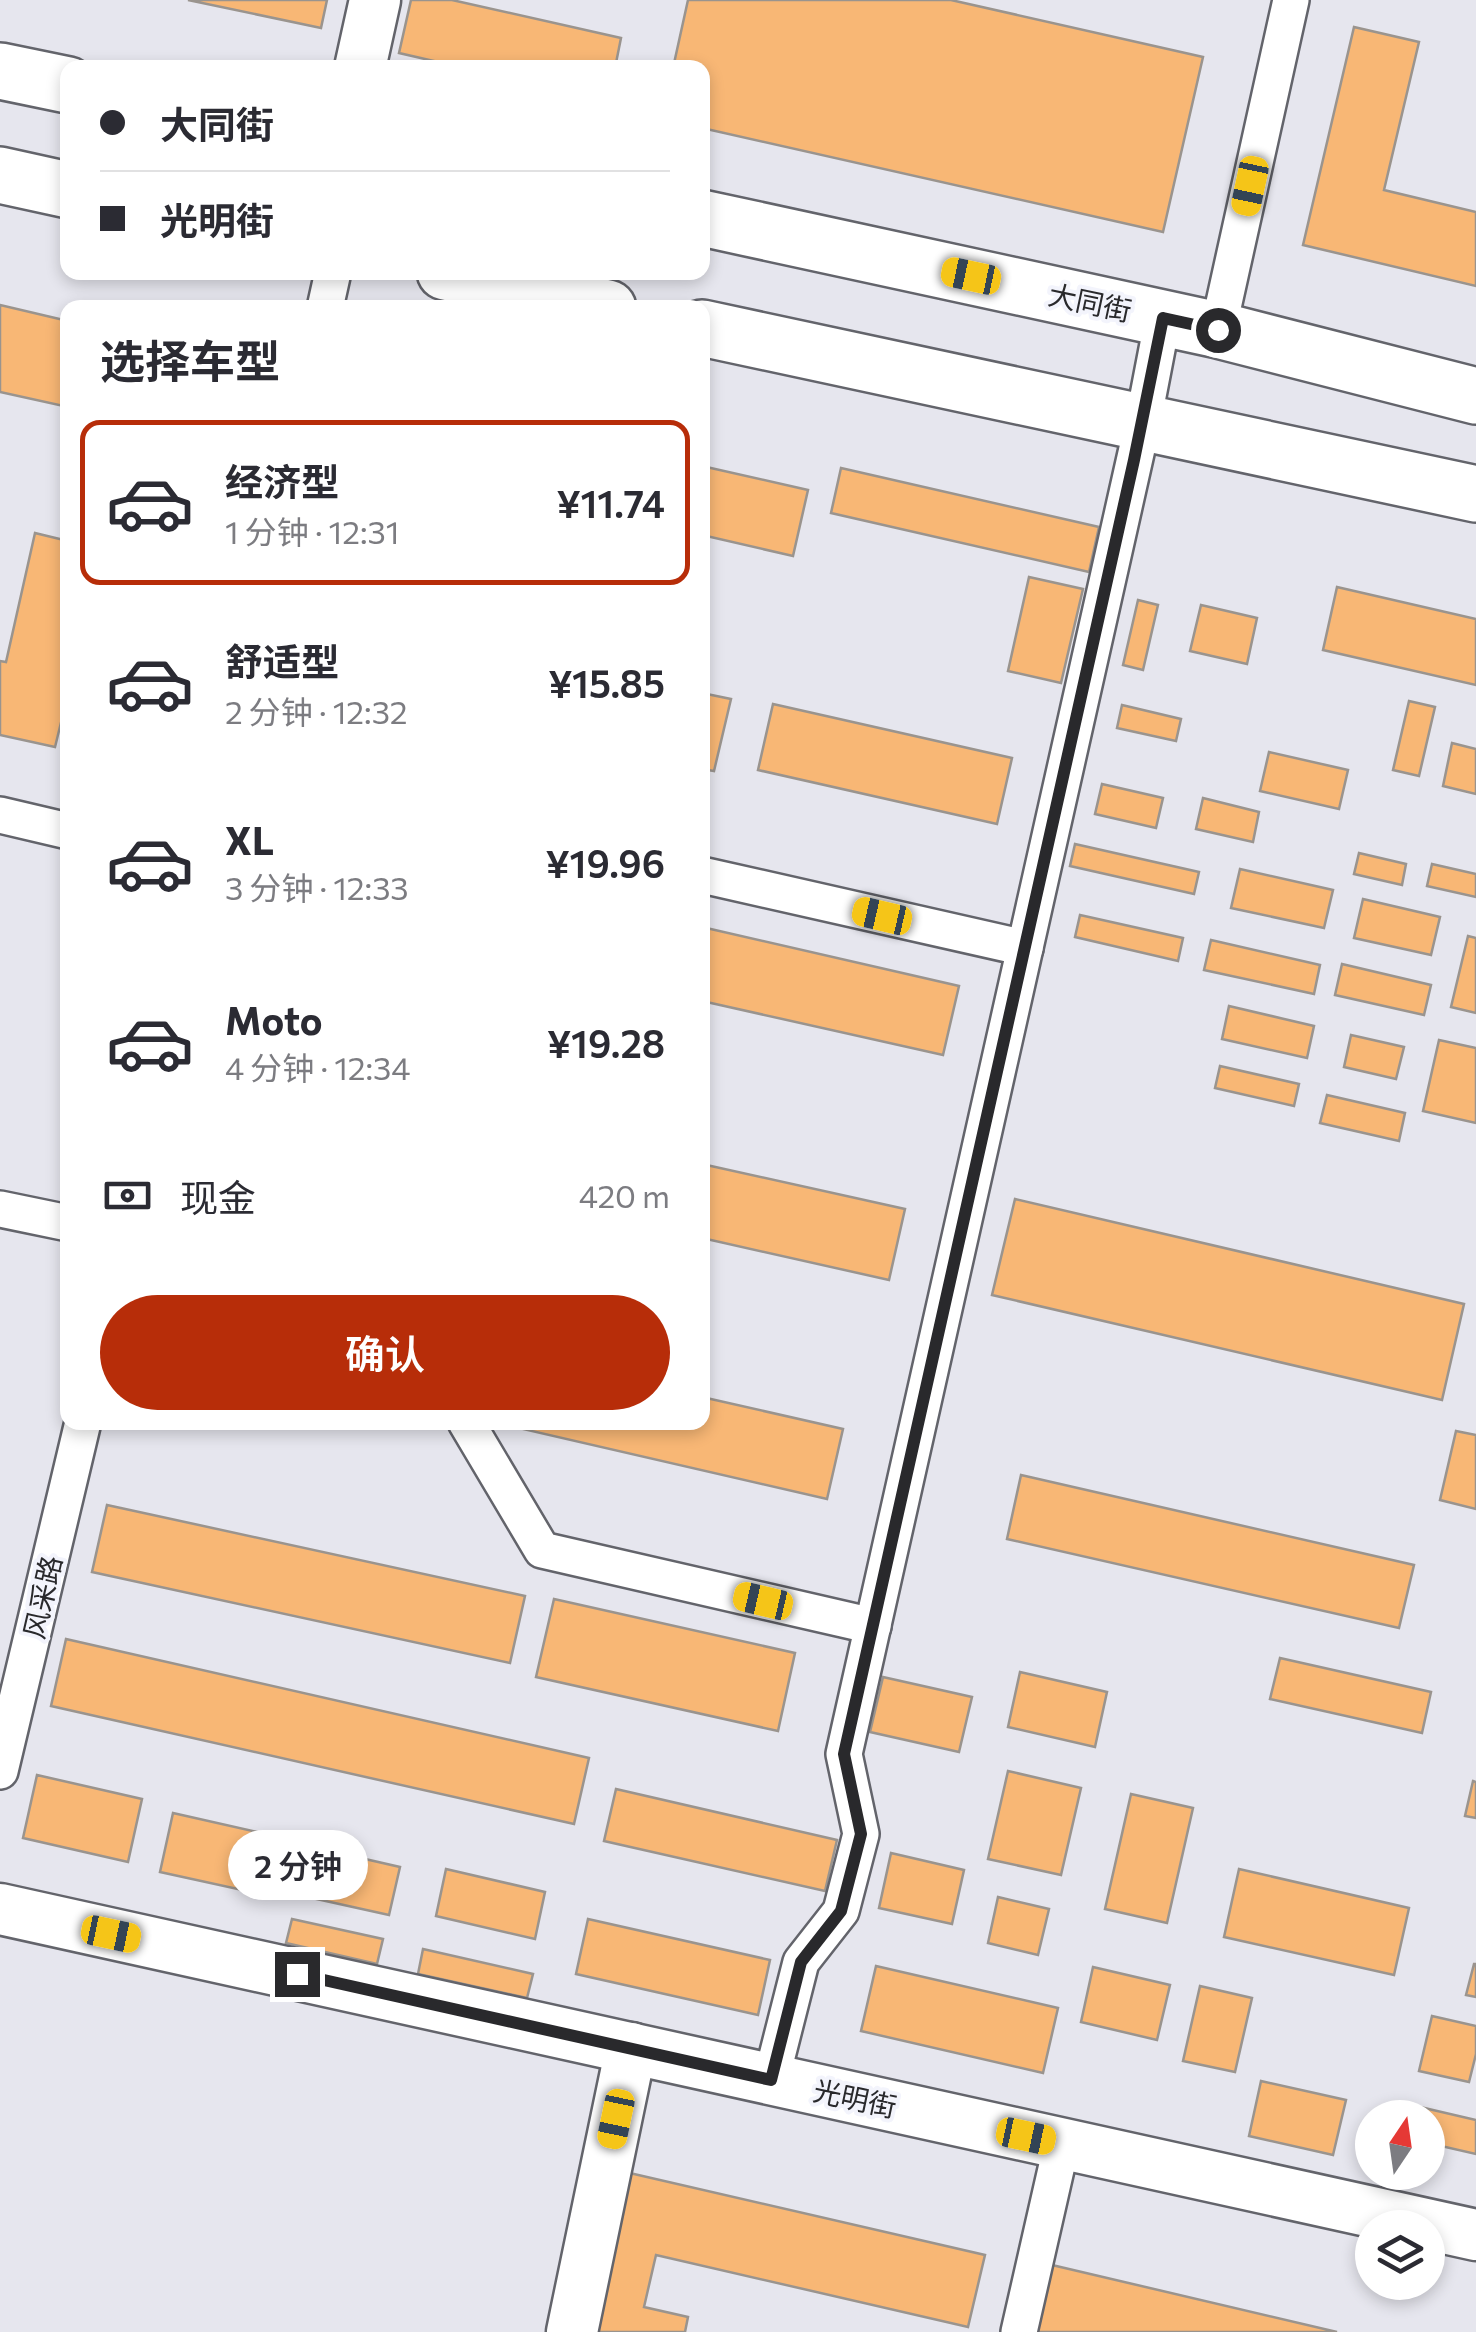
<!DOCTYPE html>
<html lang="zh">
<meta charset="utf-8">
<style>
body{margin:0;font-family:Commissioner,"Noto Sans SC",sans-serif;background:#f2f2f3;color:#2b2b33;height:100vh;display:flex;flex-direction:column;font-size:38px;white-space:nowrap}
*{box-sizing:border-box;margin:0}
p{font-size:32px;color:#7c7c81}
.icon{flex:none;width:55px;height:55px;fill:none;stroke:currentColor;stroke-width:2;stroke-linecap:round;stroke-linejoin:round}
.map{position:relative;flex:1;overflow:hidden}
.drawer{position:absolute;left:60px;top:300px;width:650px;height:1130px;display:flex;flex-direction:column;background:#fff;border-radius:20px;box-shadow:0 5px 15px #0003}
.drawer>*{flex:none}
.banner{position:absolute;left:60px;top:60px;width:650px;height:220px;border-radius:20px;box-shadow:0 5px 15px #0003;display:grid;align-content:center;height:220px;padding:0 40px;background:#fff}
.needle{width:65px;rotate:13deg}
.tools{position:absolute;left:1355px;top:2100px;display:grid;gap:20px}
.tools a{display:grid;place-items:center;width:90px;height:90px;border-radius:50%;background:#fff;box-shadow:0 5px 15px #0003;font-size:50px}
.end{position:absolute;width:45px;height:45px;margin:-22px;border:12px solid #29292c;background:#fff;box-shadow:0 0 0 5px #fff}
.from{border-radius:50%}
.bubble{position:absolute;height:70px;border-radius:35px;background:#fff;box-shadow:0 5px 15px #0003;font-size:32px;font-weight:600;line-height:70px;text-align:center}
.car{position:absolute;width:30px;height:60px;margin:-30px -15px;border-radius:12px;box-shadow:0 0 8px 2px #0007;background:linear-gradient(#f5c518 24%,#345 0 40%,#f5c518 0 76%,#345 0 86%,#f5c518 0)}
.banner b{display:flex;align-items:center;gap:35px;height:95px;font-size:38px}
.banner b+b{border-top:2px solid #e1e1e2}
.banner i{width:25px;height:25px;background:#2b2b33}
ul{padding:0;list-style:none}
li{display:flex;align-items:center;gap:30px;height:165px;margin:0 20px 15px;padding:0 20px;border:5px solid transparent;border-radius:20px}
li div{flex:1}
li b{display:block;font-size:38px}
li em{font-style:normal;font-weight:600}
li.current{border-color:#b72d09}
li>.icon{width:90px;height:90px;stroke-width:1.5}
h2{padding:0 40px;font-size:45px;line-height:120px}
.pay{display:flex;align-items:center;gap:25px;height:110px;padding:0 40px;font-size:38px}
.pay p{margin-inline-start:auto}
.primary-button{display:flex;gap:20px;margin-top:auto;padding:20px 40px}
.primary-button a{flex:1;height:115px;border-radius:60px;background:#b72d09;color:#fff;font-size:40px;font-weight:600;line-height:115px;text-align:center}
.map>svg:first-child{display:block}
</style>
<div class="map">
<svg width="1476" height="2332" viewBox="0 0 1476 2332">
<rect width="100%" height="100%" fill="#e6e6ee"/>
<g fill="#f8b775" stroke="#9a948e" stroke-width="2.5">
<polygon points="188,0 327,0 321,28"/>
<polygon points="411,0 452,0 621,38 615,68 464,68 399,53"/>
<polygon points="688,0 951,0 1203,57 1163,232 702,128 702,68 673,68"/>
<polygon points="1354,27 1419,42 1384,190 1476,212 1476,286 1303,245"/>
<polygon points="0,305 68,321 68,407 0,392"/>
<polygon points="702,466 808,490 793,556 702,535"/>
<polygon points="841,468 1099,527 1089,572 831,513"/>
<polygon points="35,533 68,541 68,694 55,747 0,735 0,661 6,662"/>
<polygon points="1029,577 1083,589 1061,683 1008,671"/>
<polygon points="1337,587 1476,619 1476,685 1323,650"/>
<polygon points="1138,600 1158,605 1143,670 1123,665"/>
<polygon points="1201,605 1257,618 1247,664 1190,651"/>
<polygon points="702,693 731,699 714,771 702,769"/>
<polygon points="1409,701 1435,707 1419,776 1393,770"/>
<polygon points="773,704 1012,758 997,824 758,770"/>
<polygon points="1122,705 1181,719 1176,741 1117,728"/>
<polygon points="1452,743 1476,749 1476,794 1443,786"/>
<polygon points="1269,752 1348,770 1339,809 1260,791"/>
<polygon points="1102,784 1163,798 1156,828 1095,814"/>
<polygon points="1203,798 1259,812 1253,842 1196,829"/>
<polygon points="1075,844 1199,872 1194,894 1070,866"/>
<polygon points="1359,853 1406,864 1402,885 1354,874"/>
<polygon points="1432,864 1476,874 1476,897 1427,886"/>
<polygon points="1240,869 1333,890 1324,928 1231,908"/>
<polygon points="1363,899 1440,917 1431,955 1354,938"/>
<polygon points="1080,915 1183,938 1178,961 1075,937"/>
<polygon points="702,927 959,986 943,1055 702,1001"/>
<polygon points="1468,936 1476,938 1476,1013 1451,1007"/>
<polygon points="1211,940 1320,965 1314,994 1204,970"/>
<polygon points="1342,964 1431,985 1424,1015 1335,995"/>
<polygon points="1229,1006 1314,1026 1307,1058 1222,1039"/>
<polygon points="1351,1035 1404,1047 1396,1079 1344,1067"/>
<polygon points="1439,1040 1476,1048 1476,1123 1423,1111"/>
<polygon points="1220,1066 1299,1084 1294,1106 1215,1088"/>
<polygon points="1327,1095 1405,1113 1399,1141 1320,1123"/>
<polygon points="702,1164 905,1209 889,1280 702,1238"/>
<polygon points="1015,1199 1464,1304 1442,1400 992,1295"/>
<polygon points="702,1397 843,1429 827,1499 493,1422 702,1422"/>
<polygon points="1456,1431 1476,1435 1476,1509 1440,1500"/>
<polygon points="1021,1475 1414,1565 1399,1628 1007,1539"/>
<polygon points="107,1505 525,1596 510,1663 92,1572"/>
<polygon points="554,1599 795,1653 778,1731 536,1677"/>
<polygon points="66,1639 589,1758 574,1824 51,1706"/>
<polygon points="1280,1658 1431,1692 1422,1733 1270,1699"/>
<polygon points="1020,1672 1107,1692 1095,1747 1008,1727"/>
<polygon points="883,1677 972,1697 959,1752 870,1732"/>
<polygon points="1008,1771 1081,1788 1061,1875 988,1859"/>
<polygon points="37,1775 142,1799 128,1862 23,1838"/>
<polygon points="1473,1781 1476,1782 1476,1818 1465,1816"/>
<polygon points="616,1789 837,1840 825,1891 604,1841"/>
<polygon points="1131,1794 1193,1808 1167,1923 1105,1909"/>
<polygon points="173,1813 275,1836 261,1894 160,1872"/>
<polygon points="304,1845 400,1867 389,1915 294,1894"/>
<polygon points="891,1853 964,1870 952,1924 879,1908"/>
<polygon points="446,1869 545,1892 535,1939 436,1916"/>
<polygon points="1239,1869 1409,1908 1394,1975 1224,1937"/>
<polygon points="998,1897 1049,1909 1038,1955 988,1943"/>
<polygon points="292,1919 383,1939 377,1964 286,1943"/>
<polygon points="588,1919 770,1960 758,2015 576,1974"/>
<polygon points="423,1949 533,1974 527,1998 418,1974"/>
<polygon points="1474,1964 1476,1964 1476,1997 1466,1995"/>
<polygon points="876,1966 1058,2008 1043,2073 861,2031"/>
<polygon points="1093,1967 1170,1985 1157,2040 1081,2022"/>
<polygon points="1200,1986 1252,1998 1235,2072 1183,2061"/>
<polygon points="1432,2016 1476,2026 1476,2054 1469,2082 1419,2071"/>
<polygon points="1261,2081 1346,2100 1333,2155 1249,2136"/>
<polygon points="1403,2103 1476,2120 1476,2154 1428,2143 1428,2118 1400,2118"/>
<polygon points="621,2171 985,2255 968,2327 656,2255 644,2307 688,2317 685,2332 584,2332"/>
<polygon points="1052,2265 1337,2332 1036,2332"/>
</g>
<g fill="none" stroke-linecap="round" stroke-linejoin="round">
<g stroke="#63646b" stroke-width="40">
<g id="street">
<polyline points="325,308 333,272"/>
<polyline points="1218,330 1291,0"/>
<polyline points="0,815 68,831"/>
<polyline points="702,875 1025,948"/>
<polyline points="0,1209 68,1223"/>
<polyline points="466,1422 542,1550 873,1626"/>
<polyline points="0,1771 83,1422"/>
<polyline points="771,2080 801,1962 841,1911 861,1834 844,1754 1143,422 1163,318"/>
<polyline points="1019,2332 1062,2143"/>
</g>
</g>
<g stroke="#63646b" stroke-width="55">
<g id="secondary">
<polyline points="360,68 375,0"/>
<polyline points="0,1909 1476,2235"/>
<polyline points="572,2332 631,2048"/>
</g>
</g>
<g stroke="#63646b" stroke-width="60">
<g id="primary">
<polyline points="0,71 68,85"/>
<polyline points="0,175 68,190"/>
<polyline points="702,218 1218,330 1476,396"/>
<polyline points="445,272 608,308"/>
<polyline points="702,328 1476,494"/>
</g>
</g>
<use href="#street" stroke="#fff" stroke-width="35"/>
<use href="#secondary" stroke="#fff" stroke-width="50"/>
<use href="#primary" stroke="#fff" stroke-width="55"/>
</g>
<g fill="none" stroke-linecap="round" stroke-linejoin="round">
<polyline stroke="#29292c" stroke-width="12" points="297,1974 771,2080 801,1962 841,1911 861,1834 844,1754 1134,460 1163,318 1218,330"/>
</g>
<g text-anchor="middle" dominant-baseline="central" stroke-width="8" stroke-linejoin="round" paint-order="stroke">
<g font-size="28" fill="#29292c" stroke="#f3f4fc">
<text transform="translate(1090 302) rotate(12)">大同街</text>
<text transform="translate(42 1597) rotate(-77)">风采路</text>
<text transform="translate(855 2098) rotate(12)">光明街</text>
</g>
</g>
</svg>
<div class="tools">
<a><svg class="needle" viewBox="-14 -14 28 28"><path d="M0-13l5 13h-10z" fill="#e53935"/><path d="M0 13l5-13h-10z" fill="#7c7c81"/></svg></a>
<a><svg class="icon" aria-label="layers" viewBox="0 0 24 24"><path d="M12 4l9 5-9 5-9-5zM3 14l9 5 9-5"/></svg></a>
</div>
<i class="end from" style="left:1218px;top:330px"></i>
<i class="end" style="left:297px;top:1974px"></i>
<div class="bubble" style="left:228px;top:1830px;width:140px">2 分钟</div>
<i class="car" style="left:1250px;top:186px;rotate:192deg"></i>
<i class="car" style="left:971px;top:276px;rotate:282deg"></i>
<i class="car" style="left:882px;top:916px;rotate:283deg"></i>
<i class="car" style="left:763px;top:1601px;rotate:283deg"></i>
<i class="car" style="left:111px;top:1934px;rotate:102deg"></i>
<i class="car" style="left:616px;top:2119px;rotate:192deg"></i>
<i class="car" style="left:1026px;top:2136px;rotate:102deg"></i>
<div class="banner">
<b><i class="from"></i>大同街</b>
<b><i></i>光明街</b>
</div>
<section class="drawer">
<h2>选择车型</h2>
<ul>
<li class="current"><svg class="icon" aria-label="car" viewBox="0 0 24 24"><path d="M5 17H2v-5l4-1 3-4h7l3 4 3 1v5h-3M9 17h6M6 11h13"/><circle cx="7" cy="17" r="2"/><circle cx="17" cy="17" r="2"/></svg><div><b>经济型</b><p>1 分钟 · 12:31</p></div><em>¥11.74</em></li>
<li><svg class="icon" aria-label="car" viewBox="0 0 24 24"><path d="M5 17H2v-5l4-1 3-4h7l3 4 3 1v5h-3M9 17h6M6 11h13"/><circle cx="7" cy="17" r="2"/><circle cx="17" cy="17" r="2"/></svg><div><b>舒适型</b><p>2 分钟 · 12:32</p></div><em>¥15.85</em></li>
<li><svg class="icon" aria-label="car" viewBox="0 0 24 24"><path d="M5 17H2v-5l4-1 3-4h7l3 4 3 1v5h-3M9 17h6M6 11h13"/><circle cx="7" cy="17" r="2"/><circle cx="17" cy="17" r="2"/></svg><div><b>XL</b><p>3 分钟 · 12:33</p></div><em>¥19.96</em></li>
<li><svg class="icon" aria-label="car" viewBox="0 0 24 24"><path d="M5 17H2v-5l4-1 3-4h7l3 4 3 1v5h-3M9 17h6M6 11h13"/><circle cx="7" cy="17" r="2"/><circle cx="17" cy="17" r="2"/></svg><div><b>Moto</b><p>4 分钟 · 12:34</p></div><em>¥19.28</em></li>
</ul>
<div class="pay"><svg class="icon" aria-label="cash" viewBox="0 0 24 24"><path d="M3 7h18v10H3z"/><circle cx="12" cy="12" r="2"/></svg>现金<p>420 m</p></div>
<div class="primary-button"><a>确认</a></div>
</section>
</div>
